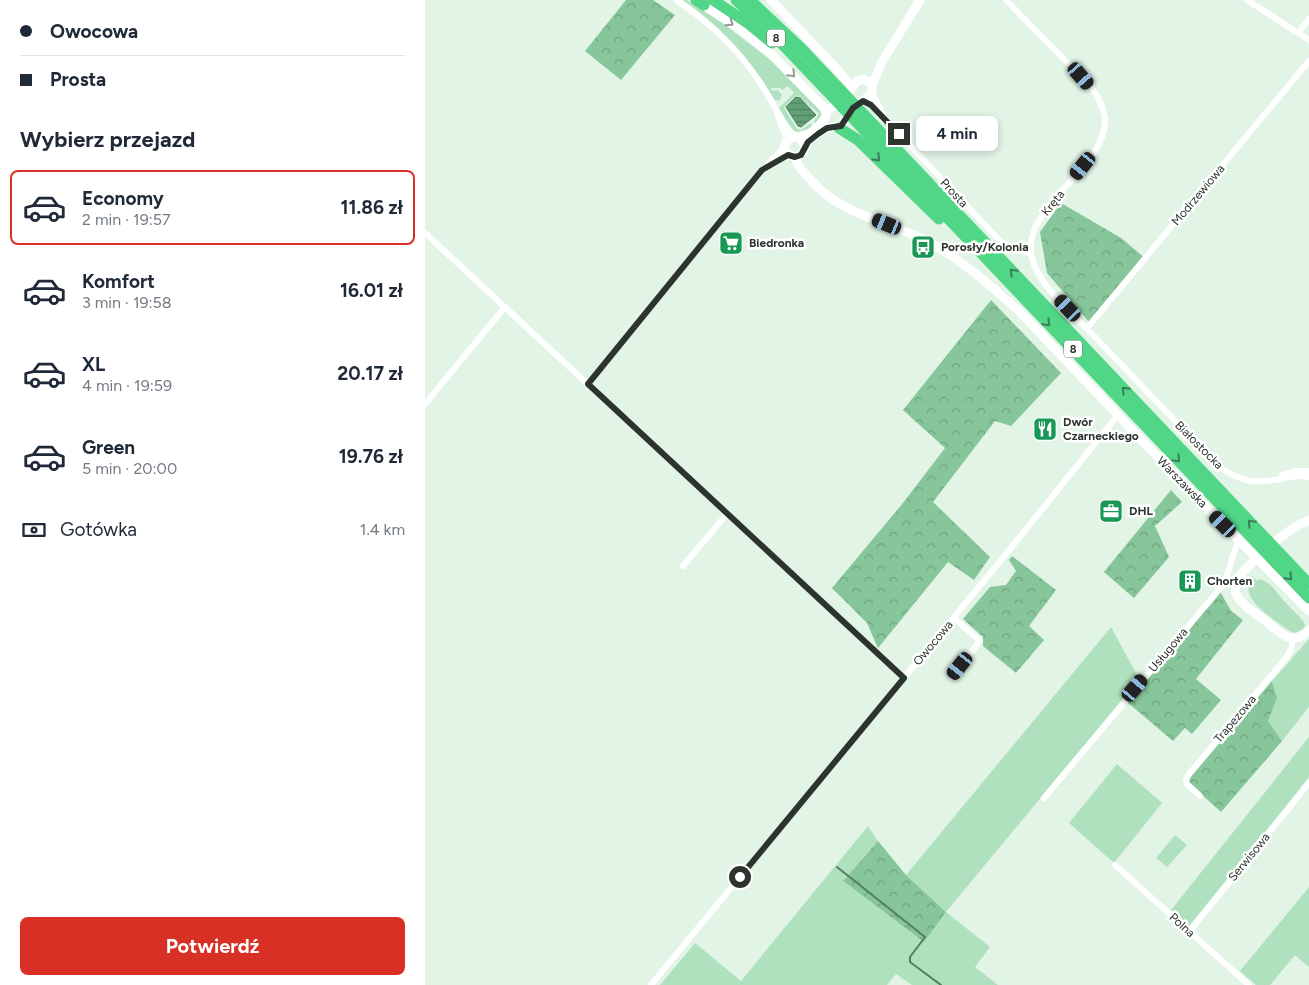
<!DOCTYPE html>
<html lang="pl">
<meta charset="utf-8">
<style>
body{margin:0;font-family:Figtree,sans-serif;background:#f2f2f3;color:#1f2937;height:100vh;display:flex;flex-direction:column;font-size:19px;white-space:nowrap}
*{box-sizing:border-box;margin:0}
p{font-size:16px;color:#747a83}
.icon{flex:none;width:28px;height:28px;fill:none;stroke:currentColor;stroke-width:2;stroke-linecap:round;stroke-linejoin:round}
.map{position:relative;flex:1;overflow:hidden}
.drawer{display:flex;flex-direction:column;background:#fff;width:425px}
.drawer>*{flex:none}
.top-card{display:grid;align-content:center;height:110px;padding:0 20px;background:#fff}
.end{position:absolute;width:22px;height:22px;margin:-11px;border:6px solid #2c342e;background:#fff;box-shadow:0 0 0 2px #fff}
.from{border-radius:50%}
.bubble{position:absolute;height:35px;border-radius:8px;background:#fff;box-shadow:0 2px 8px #0003;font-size:16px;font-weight:700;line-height:35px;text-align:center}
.car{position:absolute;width:15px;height:30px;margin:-15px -8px;border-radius:6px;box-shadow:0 0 4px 1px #0007;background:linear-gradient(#222 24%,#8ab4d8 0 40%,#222 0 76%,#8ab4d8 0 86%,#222 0)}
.top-card b{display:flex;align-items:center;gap:18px;height:48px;font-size:19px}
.top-card b+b{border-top:1px solid #e0e1e3}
.top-card i{width:12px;height:12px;background:#1f2937}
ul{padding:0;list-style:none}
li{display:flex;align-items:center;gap:15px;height:75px;margin:0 10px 8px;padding:0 10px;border:2px solid transparent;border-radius:8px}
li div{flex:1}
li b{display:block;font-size:19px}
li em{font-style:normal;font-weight:700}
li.on{border-color:#d93025}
li>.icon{width:45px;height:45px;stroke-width:1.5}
h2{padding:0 20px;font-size:22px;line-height:60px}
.pay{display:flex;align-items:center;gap:12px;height:55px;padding:0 20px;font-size:19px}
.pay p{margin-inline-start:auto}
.action{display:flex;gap:10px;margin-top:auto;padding:10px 20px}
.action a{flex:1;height:58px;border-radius:8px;background:#d93025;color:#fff;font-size:20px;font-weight:700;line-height:58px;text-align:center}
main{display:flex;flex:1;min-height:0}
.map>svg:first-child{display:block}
</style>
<main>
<section class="drawer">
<div class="top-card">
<b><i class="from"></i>Owocowa</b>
<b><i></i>Prosta</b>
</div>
<h2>Wybierz przejazd</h2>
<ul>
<li class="on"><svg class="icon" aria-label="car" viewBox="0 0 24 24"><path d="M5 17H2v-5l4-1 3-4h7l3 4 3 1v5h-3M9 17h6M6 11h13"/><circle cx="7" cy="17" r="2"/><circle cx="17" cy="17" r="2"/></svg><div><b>Economy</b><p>2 min · 19:57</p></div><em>11.86 zł</em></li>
<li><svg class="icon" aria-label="car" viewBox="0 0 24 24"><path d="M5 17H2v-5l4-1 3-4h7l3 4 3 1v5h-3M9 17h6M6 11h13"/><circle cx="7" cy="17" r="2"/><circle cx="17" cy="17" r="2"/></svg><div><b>Komfort</b><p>3 min · 19:58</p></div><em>16.01 zł</em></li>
<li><svg class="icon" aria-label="car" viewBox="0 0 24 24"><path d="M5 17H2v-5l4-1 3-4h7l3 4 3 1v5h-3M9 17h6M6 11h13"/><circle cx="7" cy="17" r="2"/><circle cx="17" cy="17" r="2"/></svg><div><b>XL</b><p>4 min · 19:59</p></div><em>20.17 zł</em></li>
<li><svg class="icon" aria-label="car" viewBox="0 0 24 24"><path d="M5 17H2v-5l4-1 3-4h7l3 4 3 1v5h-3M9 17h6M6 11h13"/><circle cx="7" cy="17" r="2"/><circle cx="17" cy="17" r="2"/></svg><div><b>Green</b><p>5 min · 20:00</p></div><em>19.76 zł</em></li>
</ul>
<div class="pay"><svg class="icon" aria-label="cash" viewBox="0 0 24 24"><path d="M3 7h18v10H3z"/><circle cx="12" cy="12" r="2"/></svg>Gotówka<p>1.4 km</p></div>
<div class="action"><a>Potwierdź</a></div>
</section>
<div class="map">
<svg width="884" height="985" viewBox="0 0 884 985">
<defs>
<pattern id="forest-crowns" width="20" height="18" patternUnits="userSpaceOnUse" patternTransform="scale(1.25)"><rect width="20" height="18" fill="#87c69a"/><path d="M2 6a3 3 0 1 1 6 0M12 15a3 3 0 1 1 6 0" fill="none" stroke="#6fa27e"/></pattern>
<pattern id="water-rules" width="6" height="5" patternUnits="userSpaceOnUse" patternTransform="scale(1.25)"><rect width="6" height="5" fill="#619f75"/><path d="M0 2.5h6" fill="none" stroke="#508260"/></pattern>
</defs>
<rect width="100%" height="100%" fill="#e1f4e6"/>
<g fill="#b0e1be">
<path d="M 258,0 L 262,0 L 299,24 L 357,69 L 397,111 L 398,117 L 395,122 L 390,123 L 389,121 L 394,114 L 389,109 L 372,95 L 359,108 L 372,129 L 376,130 L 386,123 L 387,125 L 382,132 L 376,134 L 366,129 L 354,108 L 369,93 L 363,86 L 357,90 L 355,88 L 347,88 L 346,90 L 347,91 L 353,90 L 357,95 L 354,101 L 350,100 C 326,60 296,26 258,0 Z"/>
<path d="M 827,576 L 832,581 L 835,579 C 848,584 850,591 859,601 C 866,608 873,615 879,622 L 880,626 L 877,630 L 869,633 L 863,630 C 848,618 811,598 827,576 Z"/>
<polygon points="686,627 714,679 521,912 565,947 550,967 573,985 487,985 471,974 462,985 235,985 270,943 316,981 443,826 453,841 418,881 499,942 521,912 481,875"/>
<polygon points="884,639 884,707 857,741 843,721 852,698 847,681"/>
<polygon points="884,737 884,777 764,926 746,910"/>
<polygon points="692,764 737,803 689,863 644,823"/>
<polygon points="750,835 762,845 742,867 731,858"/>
<polygon points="884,887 884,967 870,955 845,985 831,985 815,971"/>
</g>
<g fill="url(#forest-crowns)">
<polygon points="201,0 228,0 250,15 196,80 160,51"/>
<polygon points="636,203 696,238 720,258 664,322 622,273 615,232"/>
<polygon points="566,300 636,373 586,426 570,421 508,502 565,557 549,580 523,562 453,648 442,623 407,588 478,503 520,448 478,410"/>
<polygon points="746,490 757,502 730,526 744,557 709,598 679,572"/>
<polygon points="587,556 631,590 604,626 619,640 591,673 558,646 558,637 538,619 565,587 581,585 591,571 584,560"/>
<polygon points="795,591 806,611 818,620 771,679 796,700 767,734 760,728 748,741 702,702"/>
<polygon points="847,681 852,698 843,721 857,741 796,812 764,783 765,778"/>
<polygon points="453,841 481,875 521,912 499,942 418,881"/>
</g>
<polygon fill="url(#water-rules)" stroke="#517f60" points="371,97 375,98 391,115 376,127 373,126 361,107"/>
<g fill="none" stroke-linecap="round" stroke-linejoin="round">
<polyline stroke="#517f60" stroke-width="2" points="412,867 500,937 485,957 485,962 516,985"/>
<g stroke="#fff" stroke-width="6">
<path d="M 251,0 C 284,22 312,48 334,81 C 346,99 355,120 369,136"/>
<path d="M 581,0 L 667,88 C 673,97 679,107 680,119 C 682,169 594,207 607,258 C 613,285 651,317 670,337 C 711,380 752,423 793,466 C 817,483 832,484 860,478 C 869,476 875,475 884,477"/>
<polyline points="822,0 884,40"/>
<polyline points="873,33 884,19"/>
<polyline points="447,93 458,114"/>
<polyline points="438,101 446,105 461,120 578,244 590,250 606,253"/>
<polyline points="352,114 362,140"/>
<polyline points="343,167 363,155"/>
<polyline points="0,233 479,678"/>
<polyline points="662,328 884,61"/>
<polyline points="163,384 335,173 359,147"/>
<polyline points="0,404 79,308"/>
<polyline points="857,475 871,471 884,471"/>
<polyline points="258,566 302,514"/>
<polyline points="526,677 555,641 529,618"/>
<polyline points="775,796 762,784 761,779 764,774 861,658 866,649 868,639"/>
<path d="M 619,798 L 798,585 C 805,573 807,549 815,540"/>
<polyline points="690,865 824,985"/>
<polyline points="764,932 884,783"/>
<polyline points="226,985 577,559 693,415"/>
</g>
<g stroke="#fff" stroke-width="9">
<polyline points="346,0 408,65 427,87"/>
<polyline points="274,2 312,27 345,53 399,108 401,113"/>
<polyline points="447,85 457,62 495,0"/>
<path d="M 373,137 L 385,133 L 394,126 L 400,118 L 403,110 L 420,99 L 431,82 L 438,79 L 446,83 C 452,98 435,100 427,109 C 423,115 421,121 416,126 L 402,128 L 393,133 L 383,142 L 378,152 L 372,157 L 363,155 L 359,147 L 362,140 L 369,136 L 377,140 L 380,148"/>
<path d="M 370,157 C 373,167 378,172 385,179 C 418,218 466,220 509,245 C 539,262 567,287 593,310 L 770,496 L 884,611"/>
<polyline points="851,541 868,528 884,520"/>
<path d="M 827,563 C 795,591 814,602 841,621 C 848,627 858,637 867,638 C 874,640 879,634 884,630"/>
</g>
<g stroke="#50d686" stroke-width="11">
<polyline points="271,0 279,5"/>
<polyline points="288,0 324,24 347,43"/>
<polyline points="311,0 360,47 884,598"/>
<polyline points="325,0 376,48 411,85 884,584"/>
<polyline points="414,128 433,140 514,219"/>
</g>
</g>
<defs><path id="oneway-chevron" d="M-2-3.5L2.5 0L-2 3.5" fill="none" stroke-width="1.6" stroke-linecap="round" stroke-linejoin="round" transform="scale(1.25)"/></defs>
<g stroke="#969a96">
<use href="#oneway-chevron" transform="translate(305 23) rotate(35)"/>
<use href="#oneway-chevron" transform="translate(367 74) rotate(46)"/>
</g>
<g stroke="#3c7d56">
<use href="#oneway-chevron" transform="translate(452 158) rotate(44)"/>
<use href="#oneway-chevron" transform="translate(588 272) rotate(-134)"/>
<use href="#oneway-chevron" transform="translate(622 323) rotate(46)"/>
<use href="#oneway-chevron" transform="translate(700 390) rotate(-134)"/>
<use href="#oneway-chevron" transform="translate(752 459) rotate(47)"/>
<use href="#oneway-chevron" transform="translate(826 523) rotate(-133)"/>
<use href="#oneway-chevron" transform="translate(864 577) rotate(47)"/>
</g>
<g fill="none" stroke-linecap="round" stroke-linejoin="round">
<polyline stroke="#2c342e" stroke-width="6" points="315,877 479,678 163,384 337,170 363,155 370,157 376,155 383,142 393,134 402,128 416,126 428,108 438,101 446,105 474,134"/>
</g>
<defs>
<g id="supermarket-square" transform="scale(1.25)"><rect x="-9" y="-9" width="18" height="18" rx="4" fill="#189755" stroke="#fff"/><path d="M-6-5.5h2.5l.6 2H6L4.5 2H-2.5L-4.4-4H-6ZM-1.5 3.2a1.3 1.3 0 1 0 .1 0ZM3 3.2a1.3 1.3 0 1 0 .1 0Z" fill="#fff"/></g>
<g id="bus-square" transform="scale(1.25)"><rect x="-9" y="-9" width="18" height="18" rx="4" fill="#189755" stroke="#fff"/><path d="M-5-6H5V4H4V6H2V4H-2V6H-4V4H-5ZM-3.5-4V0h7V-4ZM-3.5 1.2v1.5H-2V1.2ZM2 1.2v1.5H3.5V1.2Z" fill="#fff"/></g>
<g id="restaurant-square" transform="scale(1.25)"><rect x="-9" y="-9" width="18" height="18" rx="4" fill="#189755" stroke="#fff"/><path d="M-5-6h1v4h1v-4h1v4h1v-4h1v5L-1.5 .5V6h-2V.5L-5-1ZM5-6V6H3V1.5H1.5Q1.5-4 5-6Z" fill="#fff"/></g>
<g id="office-square" transform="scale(1.25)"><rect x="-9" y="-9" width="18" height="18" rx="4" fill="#189755" stroke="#fff"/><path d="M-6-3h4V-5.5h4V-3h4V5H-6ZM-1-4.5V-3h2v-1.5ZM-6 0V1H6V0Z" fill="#fff"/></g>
<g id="building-square" transform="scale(1.25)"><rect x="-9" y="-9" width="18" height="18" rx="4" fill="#189755" stroke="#fff"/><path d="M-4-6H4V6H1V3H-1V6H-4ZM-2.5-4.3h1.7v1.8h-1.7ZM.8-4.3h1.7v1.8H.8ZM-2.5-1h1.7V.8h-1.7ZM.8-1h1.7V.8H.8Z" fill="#fff"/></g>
</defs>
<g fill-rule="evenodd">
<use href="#supermarket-square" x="306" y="243"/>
<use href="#bus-square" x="498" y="247"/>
<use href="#restaurant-square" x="620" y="429"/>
<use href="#office-square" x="686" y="511"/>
<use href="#building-square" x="765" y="581"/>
</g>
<g text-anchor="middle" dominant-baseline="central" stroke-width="5" stroke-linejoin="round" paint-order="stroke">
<g fill="#fff" stroke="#6b716d" stroke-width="1">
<rect x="342" y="29.5" width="18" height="17" rx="4"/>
<rect x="639" y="340.5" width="18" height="17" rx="4"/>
</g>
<g font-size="11" font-weight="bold" fill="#2c342e">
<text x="351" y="38">8</text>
<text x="648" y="349">8</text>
</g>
<g font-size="12" fill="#2c342e" stroke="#fff">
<text transform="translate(529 193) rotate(47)">Prosta</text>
<text transform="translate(773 195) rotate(-50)">Modrzewiowa</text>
<text transform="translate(628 203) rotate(-52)">Kręta</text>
<text transform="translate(774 445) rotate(45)">Białostocka</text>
<text transform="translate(757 482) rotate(46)">Warszawska</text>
<text transform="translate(508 643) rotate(-50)">Owocowa</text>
<text transform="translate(743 650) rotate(-50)">Usługowa</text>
<text transform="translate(810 719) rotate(-50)">Trapezowa</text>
<text transform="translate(824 857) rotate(-51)">Serwisowa</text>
<text transform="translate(757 925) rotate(42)">Polna</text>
</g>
<g font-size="12" font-weight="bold" fill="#2c342e" stroke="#fff" text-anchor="start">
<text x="324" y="243">Biedronka</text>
<text x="516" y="247">Porosły/Kolonia</text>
<text x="638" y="422">Dwór<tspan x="638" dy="14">Czarneckiego</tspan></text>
<text x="704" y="511">DHL</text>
<text x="782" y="581">Chorten</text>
</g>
</g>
</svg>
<i class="end from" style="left:315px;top:877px"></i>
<i class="end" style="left:474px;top:134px"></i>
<div class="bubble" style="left:491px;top:116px;width:82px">4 min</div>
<i class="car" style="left:656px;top:76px;rotate:139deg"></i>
<i class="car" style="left:658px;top:166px;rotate:219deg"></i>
<i class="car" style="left:462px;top:224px;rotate:292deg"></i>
<i class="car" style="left:643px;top:308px;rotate:317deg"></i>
<i class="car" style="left:798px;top:524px;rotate:314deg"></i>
<i class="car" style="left:535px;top:666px;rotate:219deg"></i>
<i class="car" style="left:710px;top:688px;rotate:40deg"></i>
</div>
</main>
